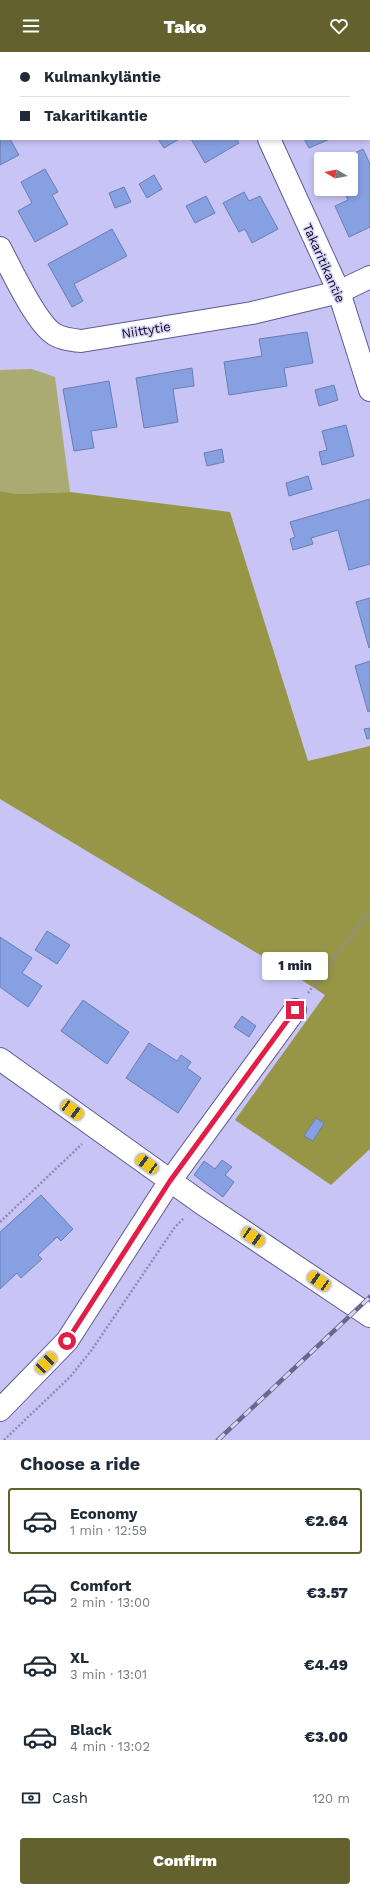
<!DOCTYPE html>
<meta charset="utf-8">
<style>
body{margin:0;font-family:"Work Sans",sans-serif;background:#f6f6f7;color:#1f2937;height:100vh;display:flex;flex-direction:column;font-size:15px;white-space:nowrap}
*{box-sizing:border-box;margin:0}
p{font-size:13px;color:#747a83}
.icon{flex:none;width:22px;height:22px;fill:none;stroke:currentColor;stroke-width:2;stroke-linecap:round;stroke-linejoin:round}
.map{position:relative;height:1388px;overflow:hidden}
.side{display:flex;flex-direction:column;background:#fff;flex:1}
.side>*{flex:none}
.hud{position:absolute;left:0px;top:0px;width:370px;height:88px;box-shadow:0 2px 6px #0003;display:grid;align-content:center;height:88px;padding:0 20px;background:#fff}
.needle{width:26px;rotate:280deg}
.controls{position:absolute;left:314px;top:100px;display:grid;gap:8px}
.controls a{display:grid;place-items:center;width:44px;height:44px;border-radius:4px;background:#fff;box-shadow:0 2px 6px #0003;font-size:20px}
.end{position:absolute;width:18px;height:18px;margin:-9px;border:5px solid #e11d48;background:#fff;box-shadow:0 0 0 2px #fff}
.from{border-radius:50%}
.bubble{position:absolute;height:28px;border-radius:4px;background:#fff;box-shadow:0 2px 6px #0003;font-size:13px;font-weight:800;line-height:28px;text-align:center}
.car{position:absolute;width:12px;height:24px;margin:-12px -6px;border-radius:5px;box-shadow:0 0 3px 1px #0007;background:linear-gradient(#f5c518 24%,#345 0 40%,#f5c518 0 76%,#345 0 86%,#f5c518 0)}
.hud b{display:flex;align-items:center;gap:14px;height:38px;font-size:15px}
.hud b+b{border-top:1px solid #e0e1e3}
.hud i{width:10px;height:10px;background:#1f2937}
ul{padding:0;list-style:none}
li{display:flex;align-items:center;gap:12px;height:66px;margin:0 8px 6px;padding:0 12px;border:2px solid transparent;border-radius:4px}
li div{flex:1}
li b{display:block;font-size:15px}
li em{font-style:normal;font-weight:800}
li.selected{border-color:#63622f}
li>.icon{width:36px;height:36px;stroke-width:1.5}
h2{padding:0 20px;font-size:18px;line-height:48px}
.pay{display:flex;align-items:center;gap:10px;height:44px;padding:0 20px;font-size:15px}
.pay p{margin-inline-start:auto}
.primary-button{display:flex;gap:8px;margin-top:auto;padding:8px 20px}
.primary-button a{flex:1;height:46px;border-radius:4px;background:#63622f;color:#fff;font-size:16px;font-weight:800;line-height:46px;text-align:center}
header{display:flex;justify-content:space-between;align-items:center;height:52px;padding:0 20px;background:#63622f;color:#fff;font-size:18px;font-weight:800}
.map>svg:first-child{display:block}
</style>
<header><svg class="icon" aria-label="menu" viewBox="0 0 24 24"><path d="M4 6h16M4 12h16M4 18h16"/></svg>Tako<svg class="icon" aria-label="heart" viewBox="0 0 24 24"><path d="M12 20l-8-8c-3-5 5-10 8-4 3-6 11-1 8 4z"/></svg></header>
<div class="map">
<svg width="370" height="1388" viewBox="0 0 370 1388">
<rect width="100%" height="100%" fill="#c8c4f5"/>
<polygon fill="#aaaa73" points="32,317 55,325 70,440 17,442 0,439 0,318"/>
<polygon fill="#979647" points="0,439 17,442 70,440 230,460 308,709 370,694 370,1097 331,1133 235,1068 325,943 297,925 0,747"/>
<g fill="#87a0e2" stroke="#6a7eb4">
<polygon points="145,0 191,0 192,1 146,1"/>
<polygon points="1,47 1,87 10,87 19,103 0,113"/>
<polygon points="158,87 179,87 164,96"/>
<polygon points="191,87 236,87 239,91 205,111"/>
<polygon points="304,87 330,87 309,96"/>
<polygon points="363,97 370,112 370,175 349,185 335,154 348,148 343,137 351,137 351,107 342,107"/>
<polygon points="45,117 58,140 52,143 68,172 35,190 18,159 32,151 21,130"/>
<polygon points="154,123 162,137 147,146 139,132"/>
<polygon points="124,135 131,150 115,156 109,141"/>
<polygon points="244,140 249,149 260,144 278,177 252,191 245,177 239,180 223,151"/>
<polygon points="206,144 215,161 195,171 186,154"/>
<polygon points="112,177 127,204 74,232 83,249 72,255 48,212"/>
<polygon points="307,280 313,311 284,316 287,334 229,343 224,310 262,304 259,287"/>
<polygon points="192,316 194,334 173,337 178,370 144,376 136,326"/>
<polygon points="109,329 117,375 91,379 94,396 74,399 63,337"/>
<polygon points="334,333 338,348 319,354 315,338"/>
<polygon points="346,373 354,404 322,413 319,400 327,398 322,379"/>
<polygon points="222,397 224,410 207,414 204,401"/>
<polygon points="308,424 312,437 289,444 286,431"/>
<polygon points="370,447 370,512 349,518 338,478 311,486 313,492 293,498 290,487 295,485 290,470"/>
<polygon points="370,546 370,595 369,596 356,550"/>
<polygon points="370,609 370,659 368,660 355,614"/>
<polygon points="370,676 370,686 367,687 364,677"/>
<polygon points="47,879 70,893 57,912 35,898"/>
<polygon points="0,885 32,906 22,921 42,934 28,955 0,935"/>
<polygon points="83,948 129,980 107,1012 61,979"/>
<polygon points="242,964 256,974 249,985 234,975"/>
<polygon points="149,991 177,1009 181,1003 191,1010 187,1016 201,1026 178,1061 126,1026"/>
<polygon points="316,1066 324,1071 313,1089 304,1084"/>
<polygon points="222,1108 232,1115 225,1123 234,1130 223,1145 194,1123 204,1109 215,1117"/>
<polygon points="41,1143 73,1177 61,1189 57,1185 38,1203 42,1207 21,1226 17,1221 0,1237 0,1180"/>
</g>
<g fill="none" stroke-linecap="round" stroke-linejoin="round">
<g stroke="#605a90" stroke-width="24">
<g id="minor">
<polyline points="228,0 229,1"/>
<polyline points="269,87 339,240 370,338"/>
<path d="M 0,196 C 11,217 36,271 54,282 C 62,287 72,288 81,289 L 252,261 L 339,240 L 370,225"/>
<polyline points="170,1129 295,958"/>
</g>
</g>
<g stroke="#605a90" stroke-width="24">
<g id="tertiary">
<polyline points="0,1007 200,1150 370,1264"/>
<polyline points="0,1358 67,1289 170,1129"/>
</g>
</g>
<g stroke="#8f8bb3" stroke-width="2.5" stroke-dasharray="2 2" stroke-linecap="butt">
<polyline points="308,941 370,858"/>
<polyline points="0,1170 82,1092"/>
<polyline points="4,1388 70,1325 91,1299 175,1175 184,1166"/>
</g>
<use href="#minor" stroke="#fff" stroke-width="22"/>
<use href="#tertiary" stroke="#fff" stroke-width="22"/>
<g stroke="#6b678a" stroke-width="4.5">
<polyline id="rail" points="218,1388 370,1245"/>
</g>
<use href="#rail" stroke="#d5d3f8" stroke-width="3" stroke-dasharray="9" stroke-linecap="butt"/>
</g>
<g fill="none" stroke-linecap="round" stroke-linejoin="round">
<polyline stroke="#e11d48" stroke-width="5" points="67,1289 170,1129 295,958"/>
</g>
<g text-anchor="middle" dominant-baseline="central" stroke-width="3" stroke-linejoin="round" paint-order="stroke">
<g font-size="13" fill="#120e24" stroke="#d5d3f8">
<text transform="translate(324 211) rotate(66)">Takaritikantie</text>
<text transform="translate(146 278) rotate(-9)">Niittytie</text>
</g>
</g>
</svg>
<div class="controls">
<a><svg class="needle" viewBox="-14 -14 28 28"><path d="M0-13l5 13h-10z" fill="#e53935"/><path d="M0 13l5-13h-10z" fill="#747a83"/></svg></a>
</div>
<i class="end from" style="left:67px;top:1289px"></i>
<i class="end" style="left:295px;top:958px"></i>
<div class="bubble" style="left:262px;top:900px;width:66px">1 min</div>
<i class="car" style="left:72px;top:1058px;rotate:126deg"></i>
<i class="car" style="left:147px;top:1112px;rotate:306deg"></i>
<i class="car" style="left:253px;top:1185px;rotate:124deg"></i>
<i class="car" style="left:319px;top:1229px;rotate:304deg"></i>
<i class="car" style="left:46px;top:1311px;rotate:44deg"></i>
<div class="hud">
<b><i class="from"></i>Kulmankyläntie</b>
<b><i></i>Takaritikantie</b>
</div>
</div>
<section class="side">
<h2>Choose a ride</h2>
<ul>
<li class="selected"><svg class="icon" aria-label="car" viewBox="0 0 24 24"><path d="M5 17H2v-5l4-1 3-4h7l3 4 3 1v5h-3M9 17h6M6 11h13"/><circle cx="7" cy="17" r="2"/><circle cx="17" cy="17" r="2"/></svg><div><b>Economy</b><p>1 min · 12:59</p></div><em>€2.64</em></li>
<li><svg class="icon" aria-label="car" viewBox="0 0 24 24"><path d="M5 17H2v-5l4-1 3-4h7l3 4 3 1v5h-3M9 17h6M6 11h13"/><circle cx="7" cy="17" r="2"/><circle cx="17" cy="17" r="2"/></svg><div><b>Comfort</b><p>2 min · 13:00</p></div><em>€3.57</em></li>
<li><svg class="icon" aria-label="car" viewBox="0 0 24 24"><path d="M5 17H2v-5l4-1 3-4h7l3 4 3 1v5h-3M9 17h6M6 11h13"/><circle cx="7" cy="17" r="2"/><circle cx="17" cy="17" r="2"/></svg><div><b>XL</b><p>3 min · 13:01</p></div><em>€4.49</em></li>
<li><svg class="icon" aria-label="car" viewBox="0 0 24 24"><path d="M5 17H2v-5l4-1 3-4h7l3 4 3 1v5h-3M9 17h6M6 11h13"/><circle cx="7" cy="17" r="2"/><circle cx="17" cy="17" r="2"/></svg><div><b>Black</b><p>4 min · 13:02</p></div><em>€3.00</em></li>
</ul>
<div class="pay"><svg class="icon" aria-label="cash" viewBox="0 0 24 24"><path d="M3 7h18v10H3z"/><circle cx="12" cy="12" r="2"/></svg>Cash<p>120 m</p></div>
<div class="primary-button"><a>Confirm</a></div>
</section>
